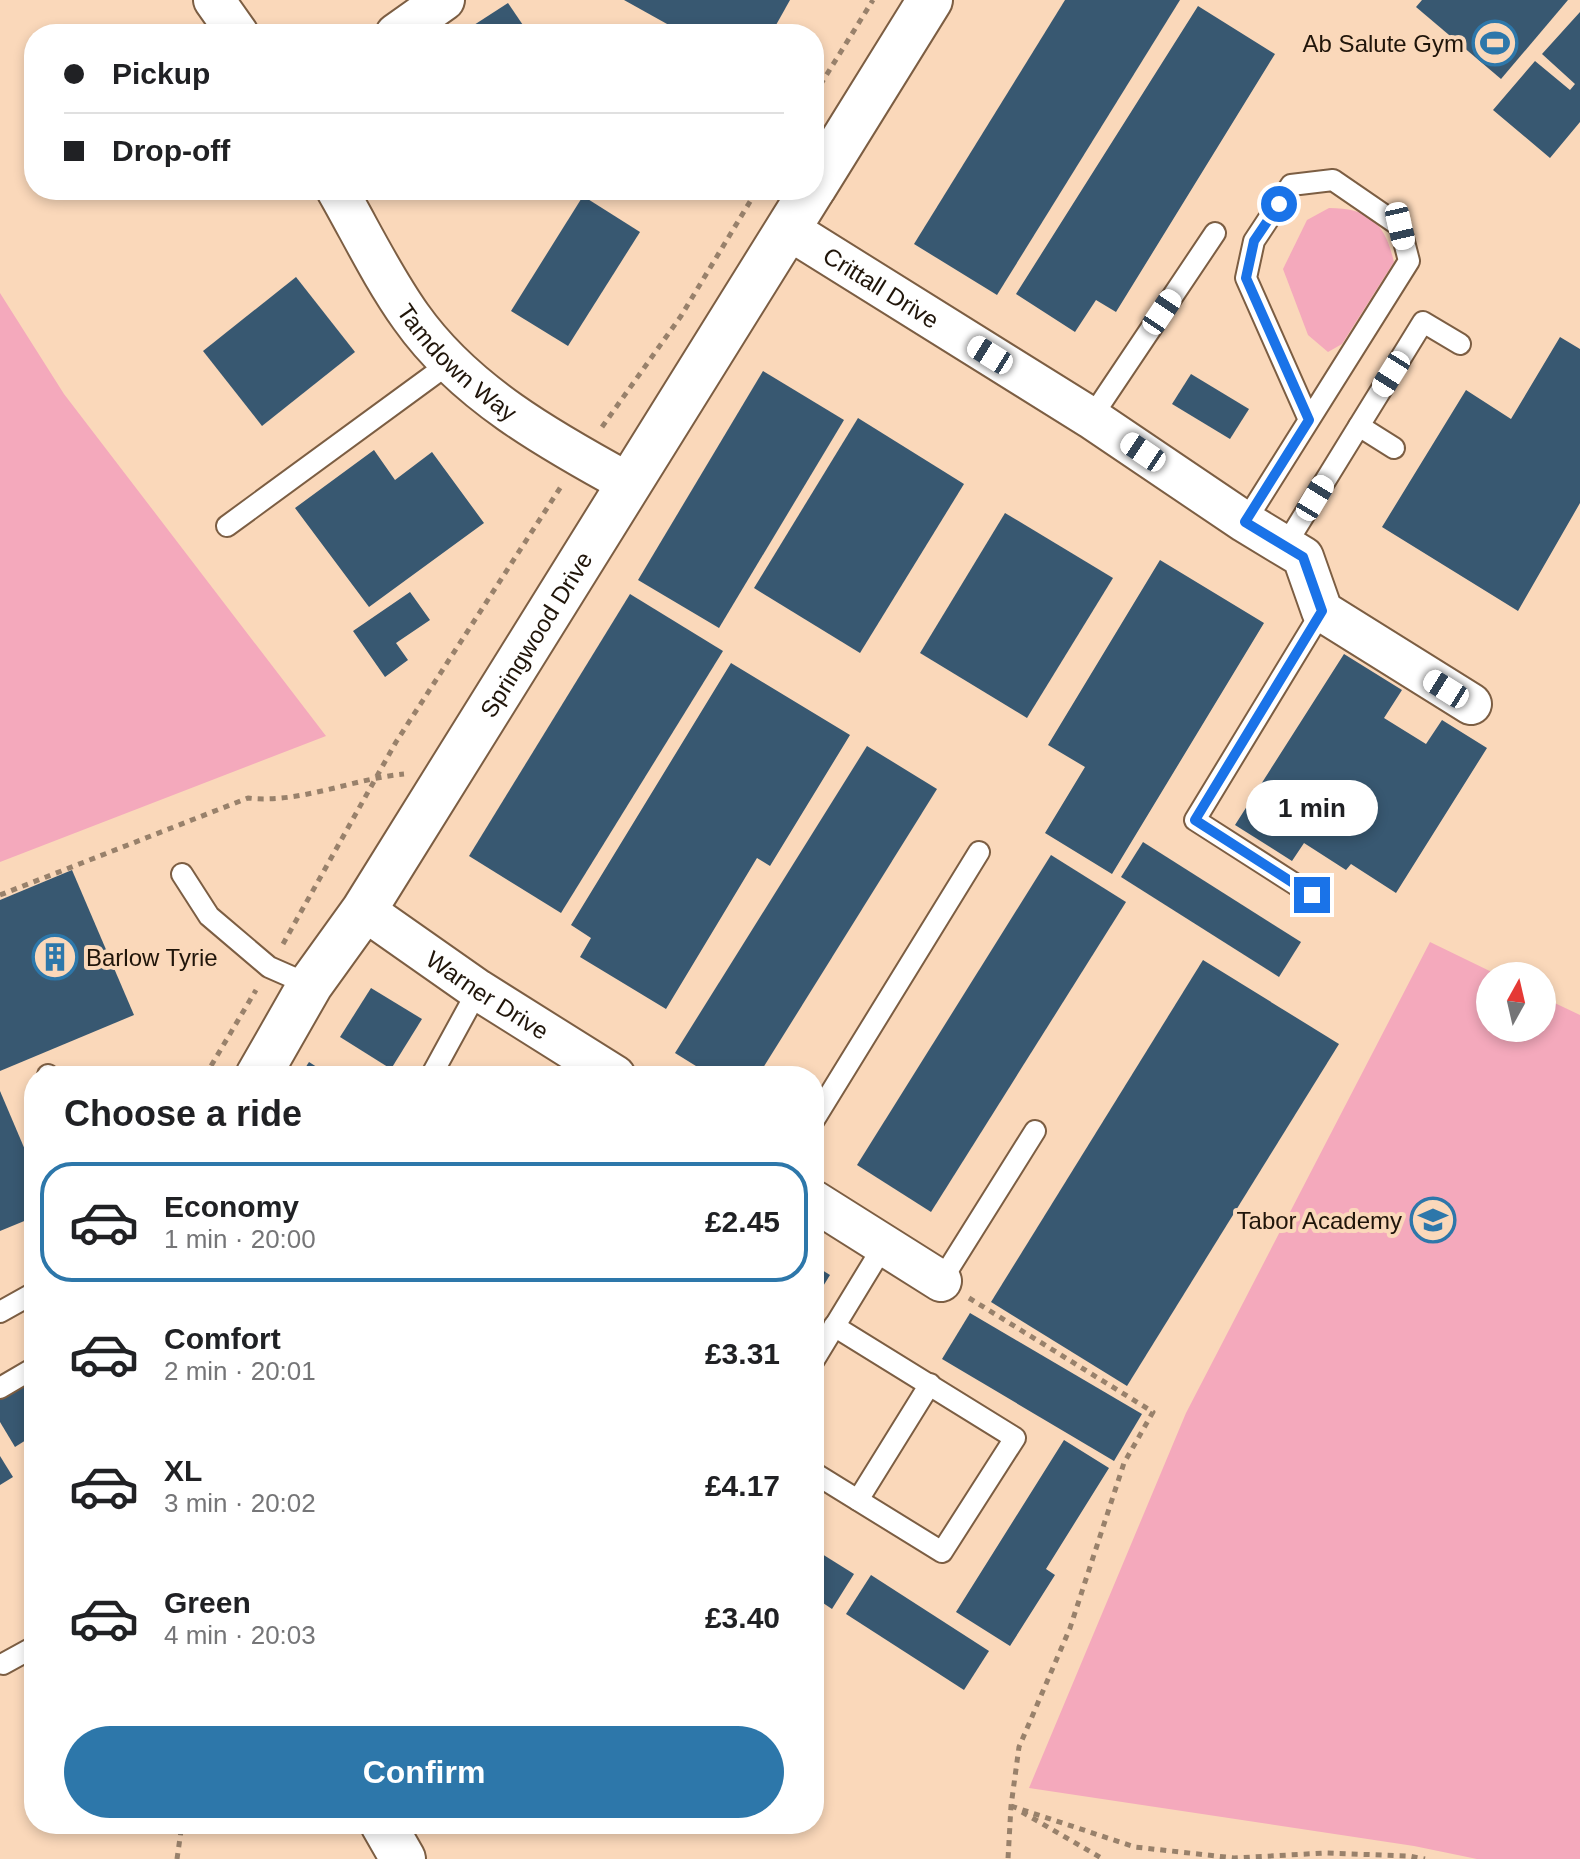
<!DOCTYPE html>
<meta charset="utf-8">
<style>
body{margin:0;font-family:Arial,sans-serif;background:#f2f2f2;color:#202124;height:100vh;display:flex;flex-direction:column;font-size:30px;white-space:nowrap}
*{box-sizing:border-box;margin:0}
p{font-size:26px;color:#757577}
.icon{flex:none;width:44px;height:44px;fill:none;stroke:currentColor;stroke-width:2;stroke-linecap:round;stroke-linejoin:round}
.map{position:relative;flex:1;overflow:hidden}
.details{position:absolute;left:24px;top:1066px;width:800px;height:768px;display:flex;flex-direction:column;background:#fff;border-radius:32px;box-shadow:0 4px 12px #0003}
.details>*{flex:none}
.guide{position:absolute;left:24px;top:24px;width:800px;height:176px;border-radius:32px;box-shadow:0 4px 12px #0003;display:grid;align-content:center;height:176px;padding:0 40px;background:#fff}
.needle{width:52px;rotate:8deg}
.tools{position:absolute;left:1476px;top:962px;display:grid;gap:16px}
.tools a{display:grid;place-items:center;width:80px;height:80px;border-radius:50%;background:#fff;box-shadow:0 4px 12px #0003;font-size:40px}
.end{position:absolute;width:36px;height:36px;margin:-18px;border:10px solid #1a73e8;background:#fff;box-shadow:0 0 0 4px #fff}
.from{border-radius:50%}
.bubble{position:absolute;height:56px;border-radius:28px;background:#fff;box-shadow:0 4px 12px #0003;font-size:26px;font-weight:600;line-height:56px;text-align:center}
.car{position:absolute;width:24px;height:48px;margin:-24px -12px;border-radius:10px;box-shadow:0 0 6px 2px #0007;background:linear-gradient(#fff 24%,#345 0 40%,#fff 0 76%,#345 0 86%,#fff 0)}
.guide b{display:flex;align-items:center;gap:28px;height:76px;font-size:30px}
.guide b+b{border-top:2px solid #e0e0e0}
.guide i{width:20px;height:20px;background:#202124}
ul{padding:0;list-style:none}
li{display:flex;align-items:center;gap:24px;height:120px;margin:0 16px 12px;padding:0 24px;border:4px solid transparent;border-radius:32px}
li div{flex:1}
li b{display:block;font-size:30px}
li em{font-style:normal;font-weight:600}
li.current{border-color:#2d77aa}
li>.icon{width:72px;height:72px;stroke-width:1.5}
h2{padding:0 40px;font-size:36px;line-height:96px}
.action{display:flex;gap:16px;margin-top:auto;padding:16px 40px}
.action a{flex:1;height:92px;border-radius:48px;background:#2d77aa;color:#fff;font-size:32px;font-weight:600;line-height:92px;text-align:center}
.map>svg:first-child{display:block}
</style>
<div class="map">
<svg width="1580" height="1859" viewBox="0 0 1580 1859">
<rect width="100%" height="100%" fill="#fad8ba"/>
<g fill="#f4a9bc">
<path d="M 1329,208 C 1370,208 1385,224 1394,262 L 1342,344 L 1328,352 L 1308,335 L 1283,269 L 1307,220 Z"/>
<polygon points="0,293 64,394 326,736 0,862"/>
<polygon points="1430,942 1500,976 1490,976 1490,1028 1542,1028 1542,997 1580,1015 1580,1859 1477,1859 1414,1846 1029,1788 1186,1413"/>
</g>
<g fill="#385871">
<polygon points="624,0 790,0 771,34 685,34"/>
<polygon points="1065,0 1180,0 997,295 914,244"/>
<polygon points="1422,0 1568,0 1501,79 1416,7"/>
<polygon points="508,3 529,34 460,34"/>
<polygon points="1198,6 1275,54 1116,312 1096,300 1075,332 1016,294"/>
<polygon points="1580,12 1580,122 1550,158 1493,110 1535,61 1570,90 1575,84 1542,54"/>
<polygon points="583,196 640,232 568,346 511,311"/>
<polygon points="296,277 355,352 262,426 203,351"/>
<polygon points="1560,337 1580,349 1580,503 1518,611 1382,527 1466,390 1511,419"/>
<polygon points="763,371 844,420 719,628 638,580"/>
<polygon points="1191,374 1249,409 1230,439 1172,404"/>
<polygon points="858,418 964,484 860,653 754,588"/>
<polygon points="374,450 395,480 432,452 484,523 369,607 295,508"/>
<polygon points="1005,513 1113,578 1027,718 920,653"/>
<polygon points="1160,560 1264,623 1112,874 1045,833 1085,767 1048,745"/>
<polygon points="410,592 430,620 396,643 408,660 385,677 353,631"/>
<polygon points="630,594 723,651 561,913 469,856"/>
<polygon points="1344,654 1402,690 1384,718 1426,744 1442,720 1487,748 1396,893 1351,864 1346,870 1304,843 1292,861 1235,825"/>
<polygon points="731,663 850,735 770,866 757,858 666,1009 580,957 591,938 571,925"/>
<polygon points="867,746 937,789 758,1076 712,1076 675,1053"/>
<polygon points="1143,842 1301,942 1279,977 1121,877"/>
<polygon points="1051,855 1126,902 931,1212 857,1165"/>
<polygon points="72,870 134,1015 0,1071 0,900"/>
<polygon points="1203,960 1339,1044 1127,1386 991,1302"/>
<polygon points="371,988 422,1019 391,1069 340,1037"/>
<polygon points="309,1062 331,1076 300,1076"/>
<polygon points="0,1091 34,1171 34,1217 0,1231"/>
<polygon points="814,1265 830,1275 814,1301"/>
<polygon points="970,1313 1142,1414 1114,1461 942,1359"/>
<polygon points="34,1377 34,1435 15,1447 0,1422 0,1399"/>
<polygon points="1064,1440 1109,1468 1046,1569 1055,1575 1010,1646 956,1612"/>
<polygon points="0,1456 13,1477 0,1485"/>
<polygon points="814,1549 854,1574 832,1609 814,1597"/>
<polygon points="871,1575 989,1651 964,1690 846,1614"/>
</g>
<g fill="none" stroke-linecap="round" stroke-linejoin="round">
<g stroke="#7c5e43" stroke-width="24">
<g id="lane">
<polyline points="1091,418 1215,233"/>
<polyline points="1359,426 1394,448"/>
<polyline points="1245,522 1409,261 1400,226 1333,180 1291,185 1254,241 1246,278 1309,420"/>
<polyline points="227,526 451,362"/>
<polyline points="1285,546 1423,322 1460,344"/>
<polyline points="182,874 209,916 269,967 310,985"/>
<polyline points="1312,895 1195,820 1322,611"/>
<polyline points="48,1075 48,1076"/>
<polyline points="431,1076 478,990"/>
<polyline points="814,1120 979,852"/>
<polyline points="941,1281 1035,1131"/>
<polyline points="0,1312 34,1293"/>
<polyline points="814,1360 884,1245"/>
<polyline points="0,1388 34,1368"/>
<polyline points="814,1473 942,1552 1015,1438 834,1326"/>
<polyline points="858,1500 930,1384"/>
<polyline points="3,1664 34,1647"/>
</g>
</g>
<g stroke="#7c5e43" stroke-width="44">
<g id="street">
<polyline points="214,0 238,34"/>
<polyline points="396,34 444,0"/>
<path id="s1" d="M 337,190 C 361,232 383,278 411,317 C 464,392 549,440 628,483"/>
<path id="s2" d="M 788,229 L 1091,418 L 1245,522 L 1303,557 L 1322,611 L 1471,704"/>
<path id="s3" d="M 364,910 L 478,990 L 615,1076"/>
<polyline points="814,1201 941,1281"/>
</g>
</g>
<g stroke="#7c5e43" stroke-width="48">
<g id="secondary">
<polyline points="814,187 930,0"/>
<path id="s4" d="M 258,1076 L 310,985 L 364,910 L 812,190"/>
<polyline points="383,1824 403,1859"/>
</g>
</g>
<g stroke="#98816b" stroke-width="5" stroke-dasharray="6 6" stroke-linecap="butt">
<polyline points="814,95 873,0"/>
<polyline points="602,427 681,316 757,190"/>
<path d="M 0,895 L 248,798 C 299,804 352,779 404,774"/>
<polyline points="283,944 396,742 562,485"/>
<polyline points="205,1076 256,990"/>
<polyline points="969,1298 1153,1412 1124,1463 1070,1628 1019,1747 1011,1806 1008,1859"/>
<polyline points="1011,1806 1135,1847 1234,1858 1325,1853 1409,1856 1425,1859"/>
<polyline points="1022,1812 1103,1859"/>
<polyline points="177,1859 182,1824"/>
</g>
<use href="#lane" stroke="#fff" stroke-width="20"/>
<use href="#street" stroke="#fff" stroke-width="40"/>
<use href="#secondary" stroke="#fff" stroke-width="44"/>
</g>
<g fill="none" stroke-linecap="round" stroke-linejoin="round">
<polyline stroke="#1a73e8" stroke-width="10" points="1279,204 1254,241 1246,278 1309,420 1245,522 1303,557 1322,611 1195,820 1312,895"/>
</g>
<defs>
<g id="stadium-ring" transform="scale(2.3)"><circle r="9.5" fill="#fad8ba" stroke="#2d77aa" stroke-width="1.5"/><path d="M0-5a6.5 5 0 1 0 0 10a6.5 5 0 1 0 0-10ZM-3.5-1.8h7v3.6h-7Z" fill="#2d77aa"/></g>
<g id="building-ring" transform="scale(2.3)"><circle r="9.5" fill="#fad8ba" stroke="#2d77aa" stroke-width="1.5"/><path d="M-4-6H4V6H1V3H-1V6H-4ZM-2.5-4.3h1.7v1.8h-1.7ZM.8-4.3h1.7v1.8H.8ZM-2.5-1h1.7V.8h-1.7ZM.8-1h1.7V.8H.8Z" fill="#2d77aa"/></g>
<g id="school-ring" transform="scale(2.3)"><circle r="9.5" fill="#fad8ba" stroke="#2d77aa" stroke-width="1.5"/><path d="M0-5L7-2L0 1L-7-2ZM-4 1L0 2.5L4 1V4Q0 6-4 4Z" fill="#2d77aa"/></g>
</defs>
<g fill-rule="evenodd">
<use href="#stadium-ring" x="1495" y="43"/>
<use href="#building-ring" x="55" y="957"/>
<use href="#school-ring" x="1433" y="1220"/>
</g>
<g text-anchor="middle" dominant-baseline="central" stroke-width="8" stroke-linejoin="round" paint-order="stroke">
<g font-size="24" fill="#20150a" stroke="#fad8ba" text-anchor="end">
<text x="1464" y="43">Ab Salute Gym</text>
<text x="86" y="957" text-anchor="start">Barlow Tyrie</text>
<text x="1402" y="1220">Tabor Academy</text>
</g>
<g font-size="24" fill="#20150a" stroke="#fad8ba">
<text stroke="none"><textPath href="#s2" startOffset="110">Crittall Drive</textPath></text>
<text stroke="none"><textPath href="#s1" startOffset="212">Tamdown Way</textPath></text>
<text stroke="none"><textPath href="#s4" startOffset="522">Springwood Drive</textPath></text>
<text stroke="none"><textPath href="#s3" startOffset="150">Warner Drive</textPath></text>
</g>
</g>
</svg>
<div class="tools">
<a><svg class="needle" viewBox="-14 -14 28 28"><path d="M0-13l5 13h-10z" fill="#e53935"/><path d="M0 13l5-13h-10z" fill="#757577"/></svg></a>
</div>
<i class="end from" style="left:1279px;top:204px"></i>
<i class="end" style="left:1312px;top:895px"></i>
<div class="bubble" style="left:1246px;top:780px;width:132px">1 min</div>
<i class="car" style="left:1400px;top:226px;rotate:167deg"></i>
<i class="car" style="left:1162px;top:312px;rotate:34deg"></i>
<i class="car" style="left:990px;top:355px;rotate:302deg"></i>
<i class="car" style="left:1391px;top:374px;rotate:212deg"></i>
<i class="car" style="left:1143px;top:452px;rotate:304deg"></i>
<i class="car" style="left:1315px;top:498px;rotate:31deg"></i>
<i class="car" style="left:1446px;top:689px;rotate:302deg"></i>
<div class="guide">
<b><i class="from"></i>Pickup</b>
<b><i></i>Drop-off</b>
</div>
<section class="details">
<h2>Choose a ride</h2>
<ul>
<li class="current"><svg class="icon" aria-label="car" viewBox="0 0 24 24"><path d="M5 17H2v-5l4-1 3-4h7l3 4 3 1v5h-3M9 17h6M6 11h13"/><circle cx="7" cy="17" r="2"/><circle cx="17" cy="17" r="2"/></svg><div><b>Economy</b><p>1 min · 20:00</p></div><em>£2.45</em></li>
<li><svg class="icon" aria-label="car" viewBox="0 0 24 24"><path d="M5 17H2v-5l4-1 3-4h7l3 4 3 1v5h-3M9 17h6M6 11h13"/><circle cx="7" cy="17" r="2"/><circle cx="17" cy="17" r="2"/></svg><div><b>Comfort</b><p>2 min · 20:01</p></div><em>£3.31</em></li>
<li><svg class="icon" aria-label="car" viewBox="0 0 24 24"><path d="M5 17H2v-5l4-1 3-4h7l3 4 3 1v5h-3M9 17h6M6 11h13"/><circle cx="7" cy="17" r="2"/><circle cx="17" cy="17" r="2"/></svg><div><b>XL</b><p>3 min · 20:02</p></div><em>£4.17</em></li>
<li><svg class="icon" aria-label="car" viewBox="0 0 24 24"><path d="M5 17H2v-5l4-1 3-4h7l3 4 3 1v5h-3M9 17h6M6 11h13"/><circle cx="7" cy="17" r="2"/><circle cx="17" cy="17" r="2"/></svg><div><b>Green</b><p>4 min · 20:03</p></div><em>£3.40</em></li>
</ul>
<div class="action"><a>Confirm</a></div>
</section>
</div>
